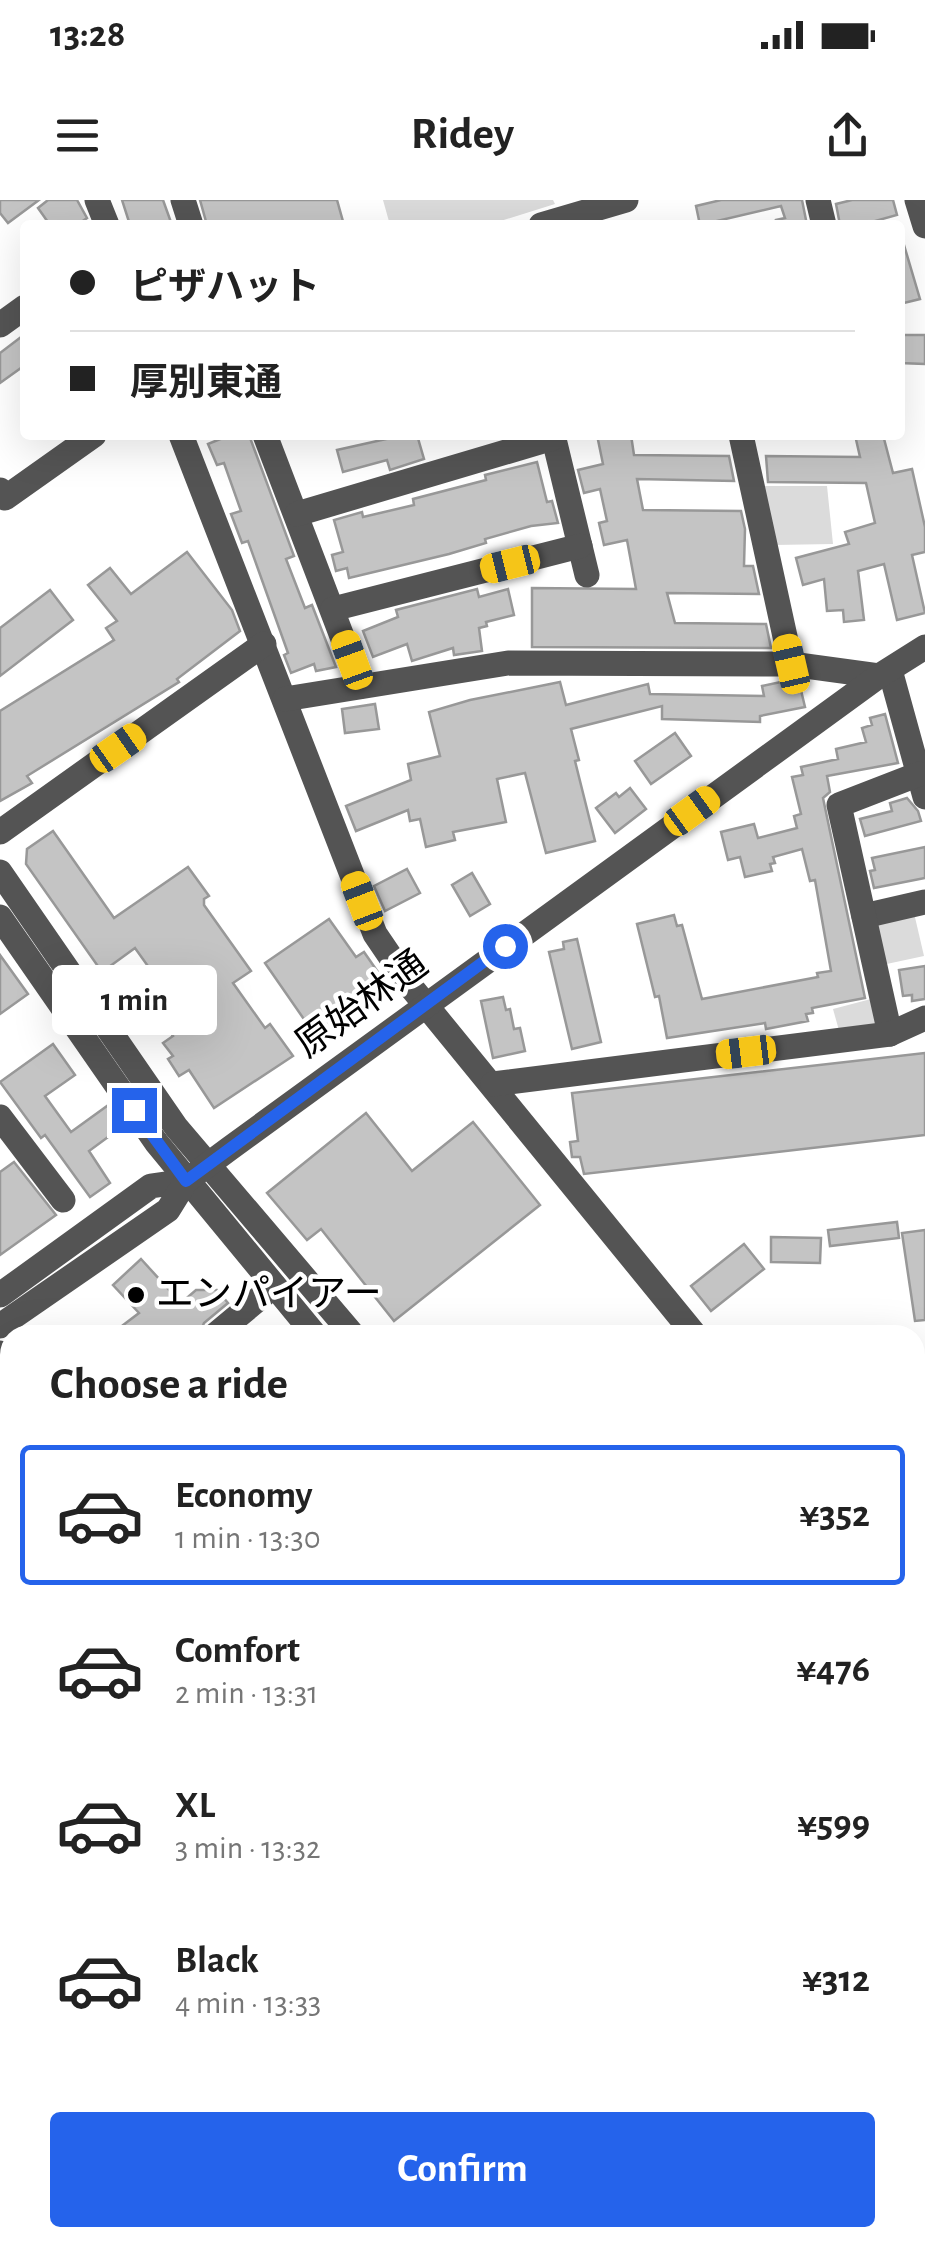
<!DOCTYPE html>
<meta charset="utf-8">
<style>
body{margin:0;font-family:"Alegreya Sans","Noto Sans JP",sans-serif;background:#f6f6f6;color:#222;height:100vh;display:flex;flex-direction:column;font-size:38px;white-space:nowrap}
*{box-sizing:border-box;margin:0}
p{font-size:32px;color:#767676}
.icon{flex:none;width:55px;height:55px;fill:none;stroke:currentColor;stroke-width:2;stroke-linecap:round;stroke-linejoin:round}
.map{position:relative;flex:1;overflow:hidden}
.side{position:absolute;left:0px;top:1125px;width:925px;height:922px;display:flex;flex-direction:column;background:#fff;border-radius:30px 30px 0 0;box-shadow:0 10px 40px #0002}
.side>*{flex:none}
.guide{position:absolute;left:20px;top:20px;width:885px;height:220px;border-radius:10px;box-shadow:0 10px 40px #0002;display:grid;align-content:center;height:220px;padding:0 50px;background:#fff}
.end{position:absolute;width:45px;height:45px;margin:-22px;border:12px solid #2563eb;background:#fff;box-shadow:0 0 0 5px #fff}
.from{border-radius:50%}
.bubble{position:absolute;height:70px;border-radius:10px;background:#fff;box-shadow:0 10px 40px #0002;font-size:32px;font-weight:700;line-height:70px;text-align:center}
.car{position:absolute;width:30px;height:60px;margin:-30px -15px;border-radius:12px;box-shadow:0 0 8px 2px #0007;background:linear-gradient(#f5c518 24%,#345 0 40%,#f5c518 0 76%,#345 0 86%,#f5c518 0)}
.guide b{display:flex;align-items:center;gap:35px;height:95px;font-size:38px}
.guide b+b{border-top:2px solid #e0e0e0}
.guide i{width:25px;height:25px;background:#222}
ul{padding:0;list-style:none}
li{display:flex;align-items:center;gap:30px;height:140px;margin:0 20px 15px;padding:0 30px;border:5px solid transparent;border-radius:10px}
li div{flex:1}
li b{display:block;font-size:38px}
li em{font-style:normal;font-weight:700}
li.selected{border-color:#2563eb}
li>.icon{width:90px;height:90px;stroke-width:1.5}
h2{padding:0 50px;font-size:45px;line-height:120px}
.primary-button{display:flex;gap:20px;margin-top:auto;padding:20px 50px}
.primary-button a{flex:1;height:115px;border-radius:10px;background:#2563eb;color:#fff;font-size:40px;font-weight:700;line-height:115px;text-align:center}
.status{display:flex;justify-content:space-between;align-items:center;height:70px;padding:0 50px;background:#fff;direction:ltr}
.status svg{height:28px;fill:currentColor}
header{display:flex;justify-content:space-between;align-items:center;height:130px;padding:0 50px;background:#fff;font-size:45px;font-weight:700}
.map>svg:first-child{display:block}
</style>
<div class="status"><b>13:28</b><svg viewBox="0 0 49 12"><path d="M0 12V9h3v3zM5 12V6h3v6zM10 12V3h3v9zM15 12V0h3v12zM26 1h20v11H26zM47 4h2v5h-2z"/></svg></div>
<header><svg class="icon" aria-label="menu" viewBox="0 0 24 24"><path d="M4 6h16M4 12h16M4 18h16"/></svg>Ridey<svg class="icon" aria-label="share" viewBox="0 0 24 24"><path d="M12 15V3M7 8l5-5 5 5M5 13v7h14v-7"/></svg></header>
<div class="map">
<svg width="925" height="2046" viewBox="0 0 925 2046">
<rect width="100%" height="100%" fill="#fff"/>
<g fill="#dbdbdb">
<polygon points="383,0 553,0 555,4 488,25 390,25"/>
<polygon points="760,286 827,286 833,344 774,345"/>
<polygon points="914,713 924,756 882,765 873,721"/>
<polygon points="871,799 876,824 840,834 833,809"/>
<polygon points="10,1284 10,1643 0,1637 0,1287"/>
<polygon points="406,2038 649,2038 654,2046 410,2046"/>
</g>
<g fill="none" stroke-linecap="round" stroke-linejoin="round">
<g stroke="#a2a2a2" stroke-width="32">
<polyline points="0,1554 10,1562"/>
<polyline points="545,2038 552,2046"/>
</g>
</g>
<g fill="#c4c4c4" stroke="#989898" stroke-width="2.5">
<polygon points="0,0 39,0 8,23 0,13"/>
<polygon points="48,0 77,0 87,18 77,25 50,25 38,8"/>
<polygon points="122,0 163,0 172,25 130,25"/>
<polygon points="200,0 337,0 344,25 207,25"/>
<polygon points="721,0 802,0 807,25 777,25 776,20 785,18 781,6 700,25 696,6"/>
<polygon points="852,0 893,0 897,15 861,25 840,25 836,4"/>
<polygon points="904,45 920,99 900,104 900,46"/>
<polygon points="25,134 25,165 0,183 0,153"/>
<polygon points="900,135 925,135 925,164 900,163"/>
<polygon points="230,235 249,235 294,356 286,359 305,408 312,405 336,467 316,471 314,464 291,473 284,455 288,453 248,341 242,343 231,314 241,311 224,263 217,265 208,244"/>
<polygon points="404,235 417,235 424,259 390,270 387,260 343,272 337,250"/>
<polygon points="597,235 631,235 634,255 729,256 734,281 637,279 643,310 741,311 745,329 744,366 753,366 759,394 667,393 675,423 766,424 771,448 532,447 532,388 636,389 627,340 604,345 599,323 607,321 600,289 584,293 578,270 603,264"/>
<polygon points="855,235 883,235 893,273 912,269 925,327 925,352 912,355 925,413 897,420 884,364 858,371 864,420 844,422 843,410 827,411 824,379 803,385 796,358 849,344 845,332 875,323 866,283 768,282 766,256 860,257"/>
<polygon points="537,262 547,302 552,301 558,323 531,326 485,339 486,343 449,354 349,378 347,368 336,371 332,355 343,352 334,320 362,312 363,317 414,305 413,299 486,280 485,275"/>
<polygon points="187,352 232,410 240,431 177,479 179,482 27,576 32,583 0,601 0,511 114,440 106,428 117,421 88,385 110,368 131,394"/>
<polygon points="477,389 479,397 508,389 514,415 486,422 487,426 479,428 482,451 454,455 453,448 412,461 407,444 373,457 363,431 398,417 396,410"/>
<polygon points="50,390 73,420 0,476 0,428"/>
<polygon points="790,480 799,482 805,507 760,516 760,522 662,519 662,506 571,529 579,560 575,561 595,641 546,653 525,573 497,579 506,622 453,632 455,640 426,647 420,619 410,621 408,610 356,631 346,606 411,580 408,564 440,556 429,512 470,500 560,482 566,505 648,484 650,494 764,496 762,486"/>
<polygon points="375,504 379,529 345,533 342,509"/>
<polygon points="885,514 898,563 827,576 830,592 823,598 865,798 812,808 813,813 806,814 808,821 766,829 765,823 667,838 659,796 655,797 637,724 674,715 677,726 682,725 702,799 818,777 817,773 831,771 815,680 810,681 802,649 773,657 775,663 770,664 772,671 745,677 740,657 728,660 721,632 754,624 758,638 797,628 794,616 801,614 792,577 803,575 801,567 838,559 836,549 866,542 862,528 872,525 870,518"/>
<polygon points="675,533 691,556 651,584 635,561"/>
<polygon points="630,588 646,609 615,633 596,608 616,593 619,597"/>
<polygon points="907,598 918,611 921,621 865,636 860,619 892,611 890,603"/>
<polygon points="53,631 114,718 188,667 209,696 204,699 204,705 251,771 233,783 265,828 270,824 293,856 214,908 189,870 179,876 168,859 173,856 163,843 173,836 150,803 157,799 151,790 160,783 135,748 102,772 26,664 27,649"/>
<polygon points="925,647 925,678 874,688 870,671 875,670 872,658"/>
<polygon points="407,669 420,693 385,711 374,686"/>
<polygon points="472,673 490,704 470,716 452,685"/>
<polygon points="329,719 356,757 364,752 389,788 317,838 265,763"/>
<polygon points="577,739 601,842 572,849 549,752 564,749 563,742"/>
<polygon points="0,755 28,794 0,814"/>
<polygon points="925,766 925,799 912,801 912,795 903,796 899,770"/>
<polygon points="503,797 506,810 510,809 514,829 520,828 525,851 493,858 481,801"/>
<polygon points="53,844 75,875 45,896 71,932 107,906 123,926 89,951 110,983 90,997 45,935 41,938 0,882"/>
<polygon points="925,853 925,935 584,974 580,957 572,957 570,942 578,941 572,893"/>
<polygon points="366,913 412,971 473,922 540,1005 394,1121 321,1029 307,1040 267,993"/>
<polygon points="14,962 56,1015 0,1055 0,972"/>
<polygon points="897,1022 899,1038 830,1046 828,1030"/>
<polygon points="925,1030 925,1120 915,1121 902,1033"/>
<polygon points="771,1037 821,1038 820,1063 771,1062"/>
<polygon points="744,1044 764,1069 711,1111 691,1086"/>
<polygon points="141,1059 181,1103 196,1090 217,1090 228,1103 204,1123 199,1135 110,1135 139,1113 113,1085"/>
</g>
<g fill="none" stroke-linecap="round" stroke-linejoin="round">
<g stroke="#545454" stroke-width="25">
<polyline points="97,0 107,25"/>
<polyline points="183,0 191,25"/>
<polyline points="818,0 824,25"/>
<polyline points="917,0 925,26"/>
<polyline points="541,25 626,0"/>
<polyline points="0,125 25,107"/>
<polyline points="181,235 375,734 411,787 695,1135"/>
<polyline points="265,235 361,486"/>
<polyline points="553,235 587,375"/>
<polyline points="741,235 791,464"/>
<polyline points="0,290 5,298 94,235"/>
<polyline points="297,314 553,238"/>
<polyline points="333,409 580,346"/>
<polyline points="890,470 925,597"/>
<polyline points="285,499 508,463 791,464 879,476"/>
<polyline points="0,632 264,444"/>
<polyline points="0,672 176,927 353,1135"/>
<polyline points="864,716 925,702"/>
<polyline points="0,717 156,942 315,1135"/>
<polyline points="890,834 839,605 919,574"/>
<polyline points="493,884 890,834 925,818"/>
<polyline points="0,917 63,1000"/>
<polyline points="0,1095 151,986 186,981"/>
<polyline points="0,1126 168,1010 186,981 229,949 879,476 925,447"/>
<polyline points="215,1135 274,1086"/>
<polyline points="0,1153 10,1167"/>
<polyline points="915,1201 925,1199"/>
<polyline points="915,1410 925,1422"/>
<polyline points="915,1475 925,1471"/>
<polyline points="915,1567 925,1562"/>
<polyline points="0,1661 10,1668"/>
<polyline points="915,1755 925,1766"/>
<polyline points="0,1786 10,1777"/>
<polyline points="915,1790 925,1801"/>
<polyline points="0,1922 10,1913"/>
<polyline points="293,2038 297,2046"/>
<polyline points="763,2038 771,2046"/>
<polyline points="114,2039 116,2038"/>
<polyline points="13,2046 23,2038"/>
<polyline points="265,2046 274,2038"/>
</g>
</g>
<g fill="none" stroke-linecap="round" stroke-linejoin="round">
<polyline stroke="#2563eb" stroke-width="12" points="134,910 186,981 505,746"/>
</g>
<circle fill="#000" stroke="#fff" stroke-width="4" cx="136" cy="1095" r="10"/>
<g text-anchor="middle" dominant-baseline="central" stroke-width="9" stroke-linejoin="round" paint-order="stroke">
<g font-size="38" fill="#000" stroke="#fff">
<text transform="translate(362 805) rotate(-36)">原始林通</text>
</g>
<g font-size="38" fill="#000" stroke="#fff" text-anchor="start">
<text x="156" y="1095">エンパイアー</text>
</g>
</g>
</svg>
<i class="end from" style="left:505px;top:746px"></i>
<i class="end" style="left:134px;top:910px"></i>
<div class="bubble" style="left:52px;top:765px;width:165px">1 min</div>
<i class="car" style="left:510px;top:364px;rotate:256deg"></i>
<i class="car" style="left:352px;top:460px;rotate:340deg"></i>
<i class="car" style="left:791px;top:464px;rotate:347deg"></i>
<i class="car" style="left:118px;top:548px;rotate:55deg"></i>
<i class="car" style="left:692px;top:611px;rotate:54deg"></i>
<i class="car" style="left:362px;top:701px;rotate:339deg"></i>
<i class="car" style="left:746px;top:852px;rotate:263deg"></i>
<div class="guide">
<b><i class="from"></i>ピザハット</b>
<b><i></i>厚別東通</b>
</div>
<section class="side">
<h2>Choose a ride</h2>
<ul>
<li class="selected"><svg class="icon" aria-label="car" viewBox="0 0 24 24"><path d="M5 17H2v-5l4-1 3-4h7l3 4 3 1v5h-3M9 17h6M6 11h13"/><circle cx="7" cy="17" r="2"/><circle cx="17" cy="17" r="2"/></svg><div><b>Economy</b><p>1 min · 13:30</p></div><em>¥352</em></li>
<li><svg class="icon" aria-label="car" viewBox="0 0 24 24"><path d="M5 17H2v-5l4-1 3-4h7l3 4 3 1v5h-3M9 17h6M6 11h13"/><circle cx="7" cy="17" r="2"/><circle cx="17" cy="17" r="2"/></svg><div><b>Comfort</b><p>2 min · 13:31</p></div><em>¥476</em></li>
<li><svg class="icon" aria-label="car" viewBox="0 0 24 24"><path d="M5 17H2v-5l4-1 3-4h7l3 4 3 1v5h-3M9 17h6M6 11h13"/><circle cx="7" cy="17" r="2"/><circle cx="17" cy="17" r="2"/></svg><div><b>XL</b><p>3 min · 13:32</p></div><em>¥599</em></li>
<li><svg class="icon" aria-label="car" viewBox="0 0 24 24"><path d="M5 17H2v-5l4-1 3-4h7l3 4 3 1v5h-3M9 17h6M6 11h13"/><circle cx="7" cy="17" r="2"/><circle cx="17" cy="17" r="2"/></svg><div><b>Black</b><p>4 min · 13:33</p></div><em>¥312</em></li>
</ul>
<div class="primary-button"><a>Confirm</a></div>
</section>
</div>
